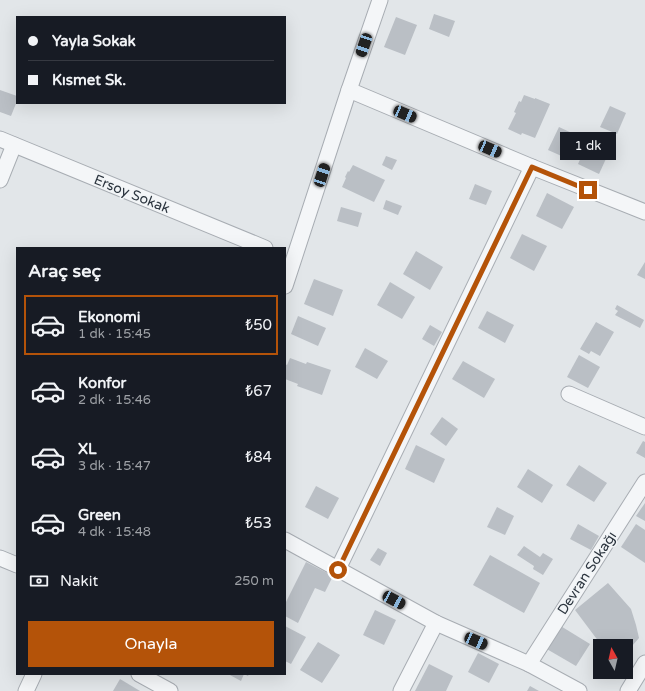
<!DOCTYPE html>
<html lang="tr">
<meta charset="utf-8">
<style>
body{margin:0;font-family:"Varela Round",sans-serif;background:#242831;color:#f1f3f6;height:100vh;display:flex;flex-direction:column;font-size:15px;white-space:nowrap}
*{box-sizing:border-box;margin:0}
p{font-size:13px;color:#9ea1a6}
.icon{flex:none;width:22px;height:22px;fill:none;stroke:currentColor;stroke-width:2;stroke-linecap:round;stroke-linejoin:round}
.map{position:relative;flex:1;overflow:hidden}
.side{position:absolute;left:16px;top:247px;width:270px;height:428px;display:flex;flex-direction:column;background:#171b24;border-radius:0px;box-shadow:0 4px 16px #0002}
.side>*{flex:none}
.banner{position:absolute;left:16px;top:16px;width:270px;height:88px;border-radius:0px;box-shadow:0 4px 16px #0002;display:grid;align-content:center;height:88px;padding:0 12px;background:#171b24}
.needle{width:26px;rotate:352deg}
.buttons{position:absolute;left:593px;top:639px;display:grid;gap:8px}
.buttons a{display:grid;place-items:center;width:40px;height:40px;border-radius:0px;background:#171b24;box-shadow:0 4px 16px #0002;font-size:20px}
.end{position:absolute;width:18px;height:18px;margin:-9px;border:5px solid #b45309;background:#fff;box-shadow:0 0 0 2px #fff}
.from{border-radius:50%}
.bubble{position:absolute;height:28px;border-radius:0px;background:#171b24;box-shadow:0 4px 16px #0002;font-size:13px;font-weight:600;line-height:28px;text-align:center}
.car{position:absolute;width:12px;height:24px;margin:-12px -6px;border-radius:5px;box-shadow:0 0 3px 1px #0007;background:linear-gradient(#222 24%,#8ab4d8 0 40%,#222 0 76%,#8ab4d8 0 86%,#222 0)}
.banner b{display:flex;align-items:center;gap:14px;height:38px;font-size:15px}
.banner b+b{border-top:1px solid #363941}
.banner i{width:10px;height:10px;background:#f1f3f6}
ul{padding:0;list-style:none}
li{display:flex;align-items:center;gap:12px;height:60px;margin:0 8px 6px;padding:0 4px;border:2px solid transparent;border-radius:0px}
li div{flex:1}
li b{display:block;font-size:15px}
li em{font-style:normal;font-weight:600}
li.selected{border-color:#b45309}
li>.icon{width:36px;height:36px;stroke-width:1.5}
h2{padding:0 12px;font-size:18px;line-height:48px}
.pay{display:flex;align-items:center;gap:10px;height:44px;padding:0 12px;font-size:15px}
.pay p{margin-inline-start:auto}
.cta{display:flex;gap:8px;margin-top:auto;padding:8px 12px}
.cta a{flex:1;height:46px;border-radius:0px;background:#b45309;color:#fff;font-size:16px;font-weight:600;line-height:46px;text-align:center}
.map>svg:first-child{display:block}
</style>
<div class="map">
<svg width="645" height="691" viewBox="0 0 645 691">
<rect width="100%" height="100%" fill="#e2e6e9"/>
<g fill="#babfc5">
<polygon points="434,14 455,21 449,37 429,29"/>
<polygon points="396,17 417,25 405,55 384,47"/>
<polygon points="0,90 17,96 17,101 11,116 0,112"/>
<polygon points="524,95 535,99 535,98 550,104 535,138 522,133 521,135 508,129 516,113 514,112 519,101 521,102"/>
<polygon points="610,106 626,113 617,134 600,127"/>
<polygon points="559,127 576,135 566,158 548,150"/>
<polygon points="589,140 610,150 599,174 578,164"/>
<polygon points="386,156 397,160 392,170 382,165"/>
<polygon points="353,165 385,180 374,202 342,187 346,178 345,177 348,171 349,172"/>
<polygon points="475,184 492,191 486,205 469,199"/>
<polygon points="547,193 574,207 562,229 536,216"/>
<polygon points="386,200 402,206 398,215 383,209"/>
<polygon points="341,207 362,213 358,227 337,221"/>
<polygon points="522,234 547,246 534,271 510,258"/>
<polygon points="416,251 443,267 430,290 403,274"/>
<polygon points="645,262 645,279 637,275"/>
<polygon points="314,279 343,290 333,316 304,304"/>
<polygon points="390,282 415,297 402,319 377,305"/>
<polygon points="617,305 644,320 640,328 615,315 618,311 615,309"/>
<polygon points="487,311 514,325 505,343 478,328"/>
<polygon points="298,316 326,328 318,346 291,334"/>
<polygon points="596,322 614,332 600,356 591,351 589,354 580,349"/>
<polygon points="430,325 442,332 434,346 422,339"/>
<polygon points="365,348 388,361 377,379 355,367"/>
<polygon points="579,355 600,367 588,388 567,377"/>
<polygon points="290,358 306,364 307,362 331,370 322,395 297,386 298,384 285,379 285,364 287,365"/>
<polygon points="463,361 495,379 484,398 452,379"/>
<polygon points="442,417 458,429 446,446 430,434"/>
<polygon points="643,441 645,442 645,458 636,453"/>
<polygon points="416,445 445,459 434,483 405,469"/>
<polygon points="579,465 607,483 594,502 566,485"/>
<polygon points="528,469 553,485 542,503 517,487"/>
<polygon points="316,486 339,498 328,519 305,507"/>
<polygon points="645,503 645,521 636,516"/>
<polygon points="497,507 514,516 505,535 487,527"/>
<polygon points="578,524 599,536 591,550 570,539"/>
<polygon points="636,524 645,530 645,563 621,547"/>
<polygon points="524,546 540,557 543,553 553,559 543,575 533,569 534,566 517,555"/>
<polygon points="378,548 387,553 380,566 370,560"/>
<polygon points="490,555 540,583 524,613 473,585"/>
<polygon points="306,562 333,576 325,592 315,588 298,623 285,616 285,604"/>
<polygon points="608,583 631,609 636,625 639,638 632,646 626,649 626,646 602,646 575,610"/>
<polygon points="375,610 396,620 384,645 363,635"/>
<polygon points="559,625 590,644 576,666 545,648"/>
<polygon points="285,626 306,637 291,664 285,661"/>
<polygon points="318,642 340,655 322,683 300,670"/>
<polygon points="478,653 499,664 489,683 468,672"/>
<polygon points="429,664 453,676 446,691 415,691"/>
<polygon points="228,674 249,674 248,676 244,674 241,681"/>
<polygon points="120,679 140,691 113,691"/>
<polygon points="530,686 539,691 527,691"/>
</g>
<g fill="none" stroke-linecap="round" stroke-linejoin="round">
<g stroke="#a8adb3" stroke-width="17">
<g id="minor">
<polyline points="349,90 532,167 645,212"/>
<polyline points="0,139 265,248"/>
<polyline points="0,180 14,145"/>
<polyline points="285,286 349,90 380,0"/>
<polyline points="569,394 645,427"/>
<polyline points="285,540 436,623 529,664 579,691"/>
<polyline points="0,558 17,565"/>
<polyline points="338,569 532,167"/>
<polyline points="529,664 645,482"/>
<polyline points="139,674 170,691"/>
<polyline points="26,691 34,674"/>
<polyline points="401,691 436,623"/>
<polyline points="628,691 645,663"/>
</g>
</g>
<use href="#minor" stroke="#f4f6f8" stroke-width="15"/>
</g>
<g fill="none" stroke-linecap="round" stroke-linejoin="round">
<polyline stroke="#b45309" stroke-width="5" points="338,570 532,167 588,190"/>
</g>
<g text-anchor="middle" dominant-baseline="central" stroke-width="3" stroke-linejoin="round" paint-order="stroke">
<g font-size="14" fill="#2c353f" stroke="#f1f4f6">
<text transform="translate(132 194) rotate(22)">Ersoy Sokak</text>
<text transform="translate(587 573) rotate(-57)">Devran Sokağı</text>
</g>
</g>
</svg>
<div class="buttons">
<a><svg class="needle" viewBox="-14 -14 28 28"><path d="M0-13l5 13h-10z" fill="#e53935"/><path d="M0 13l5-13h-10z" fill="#9ea1a6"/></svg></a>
</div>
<i class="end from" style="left:338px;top:570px"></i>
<i class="end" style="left:588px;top:190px"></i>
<div class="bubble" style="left:560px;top:132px;width:56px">1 dk</div>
<i class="car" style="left:364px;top:45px;rotate:199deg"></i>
<i class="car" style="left:405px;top:114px;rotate:113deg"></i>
<i class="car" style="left:490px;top:149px;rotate:113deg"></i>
<i class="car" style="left:322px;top:175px;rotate:18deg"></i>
<i class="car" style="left:394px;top:600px;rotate:118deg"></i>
<i class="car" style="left:476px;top:641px;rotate:114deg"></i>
<div class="banner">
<b><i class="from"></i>Yayla Sokak</b>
<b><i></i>Kısmet Sk.</b>
</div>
<section class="side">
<h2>Araç seç</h2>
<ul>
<li class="selected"><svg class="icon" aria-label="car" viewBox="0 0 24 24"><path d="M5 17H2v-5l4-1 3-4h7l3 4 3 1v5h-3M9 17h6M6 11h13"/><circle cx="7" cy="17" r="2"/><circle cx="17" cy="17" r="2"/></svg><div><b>Ekonomi</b><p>1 dk · 15:45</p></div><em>₺50</em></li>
<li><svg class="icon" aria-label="car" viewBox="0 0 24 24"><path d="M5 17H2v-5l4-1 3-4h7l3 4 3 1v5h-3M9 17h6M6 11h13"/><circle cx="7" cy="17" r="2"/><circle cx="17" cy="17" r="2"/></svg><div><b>Konfor</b><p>2 dk · 15:46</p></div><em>₺67</em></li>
<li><svg class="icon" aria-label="car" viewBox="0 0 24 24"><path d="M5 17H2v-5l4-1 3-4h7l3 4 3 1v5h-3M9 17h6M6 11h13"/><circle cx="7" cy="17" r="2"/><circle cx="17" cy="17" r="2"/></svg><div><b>XL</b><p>3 dk · 15:47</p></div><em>₺84</em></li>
<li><svg class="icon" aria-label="car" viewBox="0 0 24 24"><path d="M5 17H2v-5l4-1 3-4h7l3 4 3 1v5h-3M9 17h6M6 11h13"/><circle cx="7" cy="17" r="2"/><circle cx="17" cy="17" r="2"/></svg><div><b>Green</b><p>4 dk · 15:48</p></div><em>₺53</em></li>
</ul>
<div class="pay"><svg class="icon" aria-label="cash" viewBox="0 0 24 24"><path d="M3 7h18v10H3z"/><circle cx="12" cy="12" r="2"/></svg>Nakit<p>250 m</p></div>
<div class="cta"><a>Onayla</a></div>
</section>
</div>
